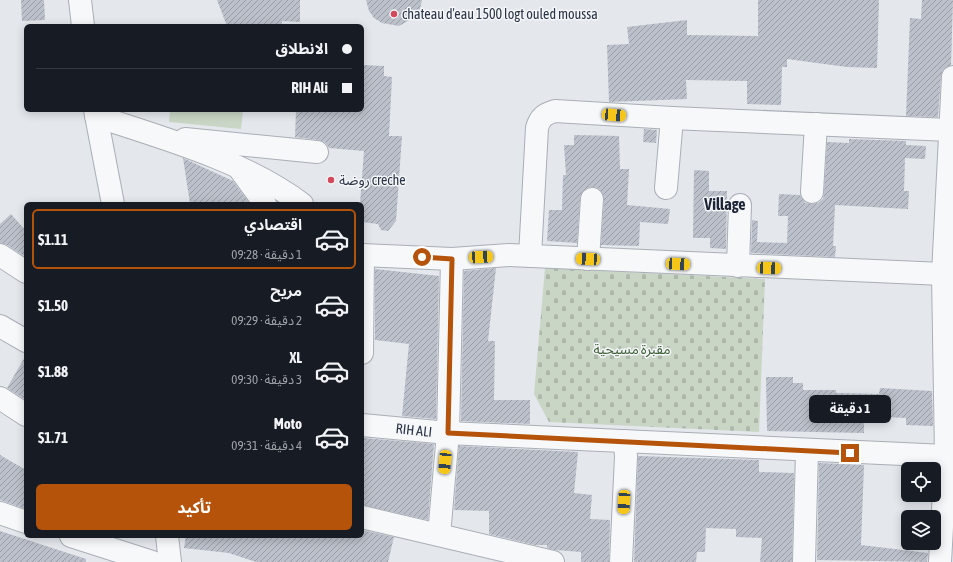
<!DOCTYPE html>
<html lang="ar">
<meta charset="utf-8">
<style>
body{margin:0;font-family:"Asap Condensed","Noto Sans Arabic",sans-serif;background:#242831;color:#f1f3f6;direction:rtl;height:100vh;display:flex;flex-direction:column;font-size:15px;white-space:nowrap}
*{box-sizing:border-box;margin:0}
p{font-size:13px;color:#9ea1a6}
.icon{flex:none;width:22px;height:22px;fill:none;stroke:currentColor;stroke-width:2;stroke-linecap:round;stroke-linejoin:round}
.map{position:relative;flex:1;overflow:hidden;direction:ltr}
.panel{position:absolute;left:24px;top:202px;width:340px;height:336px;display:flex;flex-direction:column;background:#171b24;border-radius:6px;box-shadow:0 2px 10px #0003;direction:rtl}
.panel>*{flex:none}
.banner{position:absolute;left:24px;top:24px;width:340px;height:88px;border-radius:6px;box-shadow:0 2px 10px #0003;direction:rtl;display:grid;align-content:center;height:88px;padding:0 12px;background:#171b24}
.buttons{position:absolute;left:901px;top:462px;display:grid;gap:8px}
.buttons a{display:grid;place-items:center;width:40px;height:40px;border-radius:6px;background:#171b24;box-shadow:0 2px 10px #0003;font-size:20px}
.end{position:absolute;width:18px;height:18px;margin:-9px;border:5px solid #b45309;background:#fff;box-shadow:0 0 0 2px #fff}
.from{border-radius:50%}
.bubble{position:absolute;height:28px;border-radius:6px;background:#171b24;box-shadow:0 2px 10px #0003;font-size:13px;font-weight:700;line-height:28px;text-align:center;direction:rtl}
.car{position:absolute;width:12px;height:24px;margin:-12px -6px;border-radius:5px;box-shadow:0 0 3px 1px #0007;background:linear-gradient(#f5c518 24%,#345 0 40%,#f5c518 0 76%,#345 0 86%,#f5c518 0)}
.banner b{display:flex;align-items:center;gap:14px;height:38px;font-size:15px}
.banner b+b{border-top:1px solid #363941}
.banner i{width:10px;height:10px;background:#f1f3f6}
ul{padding:7px 0 0;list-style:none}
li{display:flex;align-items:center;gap:12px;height:60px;margin:0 8px 6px;padding:0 4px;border:2px solid transparent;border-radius:6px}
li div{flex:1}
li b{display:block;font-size:15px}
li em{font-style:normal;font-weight:700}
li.current{border-color:#b45309}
li>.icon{width:36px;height:36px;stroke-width:1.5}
.button{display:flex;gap:8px;margin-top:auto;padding:8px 12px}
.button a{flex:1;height:46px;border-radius:6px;background:#b45309;color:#fff;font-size:16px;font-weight:700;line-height:46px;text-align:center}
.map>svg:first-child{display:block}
</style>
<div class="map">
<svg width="953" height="562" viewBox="0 0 953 562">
<defs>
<pattern id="cemetery-stones" width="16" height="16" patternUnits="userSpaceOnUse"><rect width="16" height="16" fill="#c9d6c5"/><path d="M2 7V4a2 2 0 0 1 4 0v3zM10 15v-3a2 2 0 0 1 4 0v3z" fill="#adb8ab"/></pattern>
<pattern id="building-hatch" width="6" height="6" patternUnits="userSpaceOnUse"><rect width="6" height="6" fill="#bbc0ca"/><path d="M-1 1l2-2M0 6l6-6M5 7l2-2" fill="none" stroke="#989da6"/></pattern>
</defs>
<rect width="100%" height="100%" fill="#e4e7ec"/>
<polygon fill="url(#cemetery-stones)" points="545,268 765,279 759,432 549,422 534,394"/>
<polygon fill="#c9d6c5" points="170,110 243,110 241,129 169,122"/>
<g fill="url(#building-hatch)">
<polygon points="21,0 44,0 45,20 22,21"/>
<polygon points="217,0 300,0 300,22 282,21 282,26 227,26"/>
<polygon points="366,0 422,0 420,9 415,17 399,26 382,23 374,18 369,11"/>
<polygon points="758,0 879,0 877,68 847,67 787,59 787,67 782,67 781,105 747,104 747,81 686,80 687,99 609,102 607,45 629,44 627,27 687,20 687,35 758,36"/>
<polygon points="922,0 953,0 951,65 943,70 941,76 938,117 906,116 910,18 921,19"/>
<polygon points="362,65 384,66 384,76 392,77 389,136 402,136 396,221 388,231 381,230 378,224 362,222 362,204 360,204 364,151 329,148 325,142 319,140 295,137 296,110 362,110"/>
<polygon points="644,129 657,130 656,143 643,142"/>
<polygon points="574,135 619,136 620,169 629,169 627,205 670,209 668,224 640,222 639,246 601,245 604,199 603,194 599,189 592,187 587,188 582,192 580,198 577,243 547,241 549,210 562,210 563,175 566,175 564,145 574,145"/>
<polygon points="849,139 906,141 906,145 926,146 925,159 905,158 904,191 909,191 908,209 835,205 833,246 836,246 835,257 751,253 752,220 758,221 757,242 787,243 788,216 778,216 779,194 800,195 805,203 812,204 818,203 823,199 824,193 827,142 849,143"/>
<polygon points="183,158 233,181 250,204 190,204"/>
<polygon points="694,170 709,171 709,191 727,191 726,249 710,248 710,238 693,238"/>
<polygon points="11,214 26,231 26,257 7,245 0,243 0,224"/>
<polygon points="496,268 488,341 495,341 494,400 530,400 530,424 461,421 464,271"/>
<polygon points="375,269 439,276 436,419 402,416 409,344 375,340"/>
<polygon points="26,355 26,400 7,388"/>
<polygon points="766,377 793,377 793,383 803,383 803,390 836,390 836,393 879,394 880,388 932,391 933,426 906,425 906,418 864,416 864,433 767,431"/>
<polygon points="364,438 434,444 428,520 362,505"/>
<polygon points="459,446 578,452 574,493 592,495 590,519 610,520 609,562 581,562 581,552 555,550 547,548 547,545 535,545 489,534 489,511 454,510"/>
<polygon points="0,455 26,470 26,509 0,500"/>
<polygon points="638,456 759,460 759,472 794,473 792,562 760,562 762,538 736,537 736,529 706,528 705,552 697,552 696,562 634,562"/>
<polygon points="819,463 864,465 861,545 928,553 927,562 817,560"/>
<polygon points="362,530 394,537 388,562 256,562 229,553 184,548 186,536 362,536"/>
<polygon points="0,531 86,559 86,562 0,562"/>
</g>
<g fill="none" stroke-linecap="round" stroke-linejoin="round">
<g stroke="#a9aeb7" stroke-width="24">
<g id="minor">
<polyline points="80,0 83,26"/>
<polyline points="95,110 113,204"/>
<path d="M 96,116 C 163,138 245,161 302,204"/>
<polyline points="185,139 317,152"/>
<polyline points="241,171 265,204"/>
<polyline points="666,188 672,118"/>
<polyline points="812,192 816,124"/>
<polyline points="0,255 26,272"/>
<polyline points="362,255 452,259 509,255 943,274"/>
<path d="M 530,256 L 537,128 C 540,117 545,114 555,111 L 672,118 L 950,130"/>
<polyline points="588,259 592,199"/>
<polyline points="738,266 740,205"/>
<polyline points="0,326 26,341"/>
<polyline points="362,353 363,255"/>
<polyline points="0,398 26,415"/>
<polyline points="362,425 448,433 946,456"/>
<polyline points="0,513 26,522"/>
<polyline points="362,517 553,562"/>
<polyline points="439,535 448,433 452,259"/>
<polyline points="71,536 152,562"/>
<polyline points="167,536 170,562"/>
<polyline points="621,562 626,457 625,441"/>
<polyline points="804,562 807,451"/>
<polyline points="940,562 946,456 943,274 953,77"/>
</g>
</g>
<use href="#minor" stroke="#f7f8fa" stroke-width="22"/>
</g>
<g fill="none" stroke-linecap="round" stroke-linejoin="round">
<polyline stroke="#b45309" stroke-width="5" points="422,257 452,259 448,433 850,453"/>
</g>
<g fill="#d1495b" stroke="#f4f6f9" stroke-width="1.5">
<circle cx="394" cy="14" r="4"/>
<circle cx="331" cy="180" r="4"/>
</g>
<g text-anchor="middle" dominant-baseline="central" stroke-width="3" stroke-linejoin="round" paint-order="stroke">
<g font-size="14" fill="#2b3445" stroke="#f4f6f9" text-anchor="start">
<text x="402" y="14">chateau d'eau 1500 logt ouled moussa</text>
<text x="339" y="180">روضة creche</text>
</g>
<g font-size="14" fill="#3f6138" stroke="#f4f6f9">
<text x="632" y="349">مقبرة مسيحية</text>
</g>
<g font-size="14" fill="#2b3445" stroke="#f4f6f9">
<text transform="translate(414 430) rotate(6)">RIH ALI</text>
</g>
<g font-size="16" font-weight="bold" fill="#1d2536" stroke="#f4f6f9">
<text x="725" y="204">Village</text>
</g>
</g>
</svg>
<div class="buttons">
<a><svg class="icon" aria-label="locate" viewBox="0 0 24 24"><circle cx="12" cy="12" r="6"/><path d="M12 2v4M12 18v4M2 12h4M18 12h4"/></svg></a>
<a><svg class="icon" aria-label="layers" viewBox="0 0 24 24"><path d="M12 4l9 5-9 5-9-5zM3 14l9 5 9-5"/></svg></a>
</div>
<i class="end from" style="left:422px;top:257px"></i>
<i class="end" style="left:850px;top:453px"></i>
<div class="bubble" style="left:809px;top:395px;width:82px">1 دقيقة</div>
<i class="car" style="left:614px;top:115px;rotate:94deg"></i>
<i class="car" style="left:481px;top:257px;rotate:87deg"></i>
<i class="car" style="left:588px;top:259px;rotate:273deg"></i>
<i class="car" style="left:678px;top:264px;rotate:93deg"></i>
<i class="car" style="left:769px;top:268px;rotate:92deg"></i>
<i class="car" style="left:445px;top:462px;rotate:185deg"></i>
<i class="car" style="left:624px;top:502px;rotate:183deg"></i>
<div class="banner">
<b><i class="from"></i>الانطلاق</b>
<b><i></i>RIH Ali</b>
</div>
<section class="panel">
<ul>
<li class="current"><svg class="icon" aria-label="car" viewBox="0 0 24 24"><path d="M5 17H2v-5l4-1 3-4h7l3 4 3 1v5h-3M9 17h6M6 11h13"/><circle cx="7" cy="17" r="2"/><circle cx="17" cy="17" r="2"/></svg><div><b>اقتصادي</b><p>1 دقيقة · 09:28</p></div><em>$1.11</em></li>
<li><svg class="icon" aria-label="car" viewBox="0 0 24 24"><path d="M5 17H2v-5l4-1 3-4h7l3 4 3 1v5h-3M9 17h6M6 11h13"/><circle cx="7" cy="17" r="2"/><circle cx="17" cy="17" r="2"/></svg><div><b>مريح</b><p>2 دقيقة · 09:29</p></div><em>$1.50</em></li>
<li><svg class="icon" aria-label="car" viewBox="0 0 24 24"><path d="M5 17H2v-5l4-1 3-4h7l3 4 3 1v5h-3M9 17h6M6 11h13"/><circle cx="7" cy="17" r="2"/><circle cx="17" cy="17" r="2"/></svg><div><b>XL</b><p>3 دقيقة · 09:30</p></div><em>$1.88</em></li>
<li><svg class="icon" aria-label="car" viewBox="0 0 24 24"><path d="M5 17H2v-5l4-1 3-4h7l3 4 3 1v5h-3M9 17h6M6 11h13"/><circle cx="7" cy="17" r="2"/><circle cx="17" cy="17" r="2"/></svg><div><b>Moto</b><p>4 دقيقة · 09:31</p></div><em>$1.71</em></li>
</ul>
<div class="button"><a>تأكيد</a></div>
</section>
</div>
